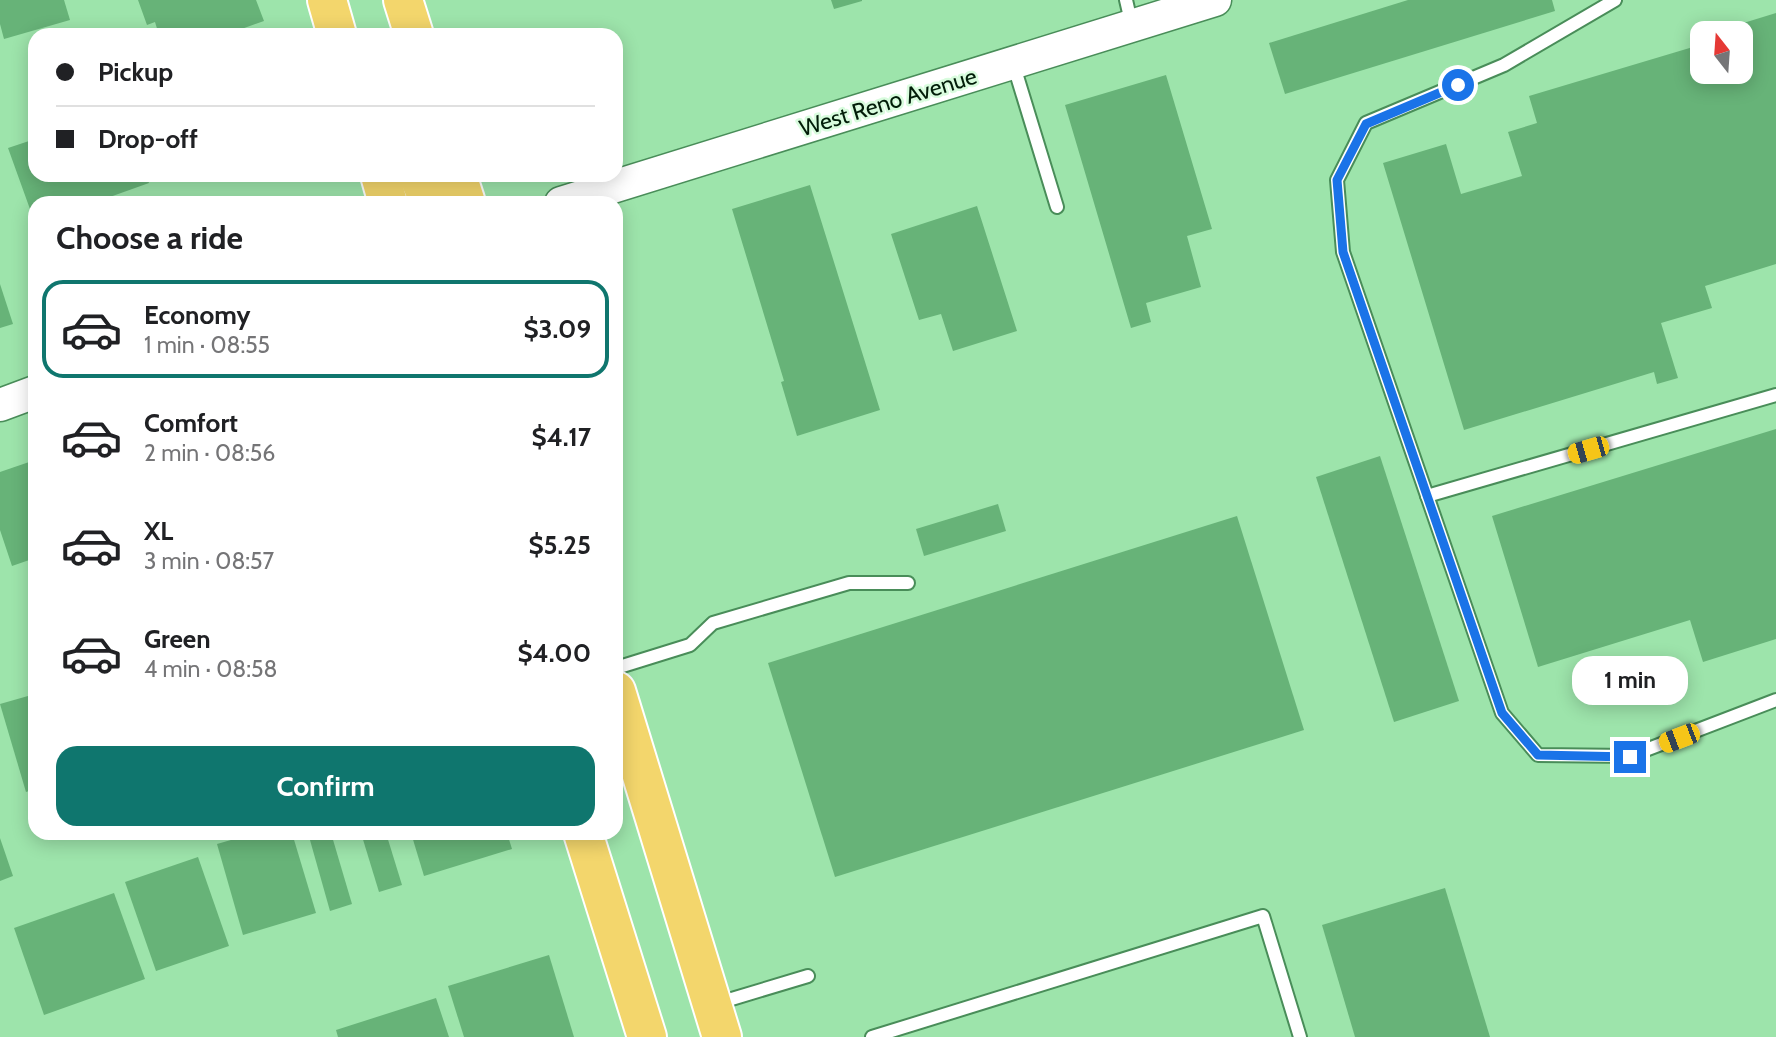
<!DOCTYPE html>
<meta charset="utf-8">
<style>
body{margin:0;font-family:Cabin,sans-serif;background:#f2f2f2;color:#202124;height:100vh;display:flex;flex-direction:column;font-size:26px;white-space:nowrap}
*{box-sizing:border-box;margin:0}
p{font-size:23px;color:#757577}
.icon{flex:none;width:38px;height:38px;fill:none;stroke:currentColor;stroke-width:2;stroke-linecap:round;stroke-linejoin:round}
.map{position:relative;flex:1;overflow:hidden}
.drawer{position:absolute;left:28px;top:196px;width:595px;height:644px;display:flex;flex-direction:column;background:#fff;border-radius:21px;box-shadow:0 4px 18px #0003}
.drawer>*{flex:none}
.banner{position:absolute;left:28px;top:28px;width:595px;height:154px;border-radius:21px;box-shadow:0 4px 18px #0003;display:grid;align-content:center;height:154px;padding:0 28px;background:#fff}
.needle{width:46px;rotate:343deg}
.fabs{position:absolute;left:1690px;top:21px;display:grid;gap:14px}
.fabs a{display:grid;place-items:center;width:63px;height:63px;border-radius:14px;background:#fff;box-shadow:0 4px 18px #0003;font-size:35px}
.end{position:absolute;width:32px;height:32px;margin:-16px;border:9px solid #1a73e8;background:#fff;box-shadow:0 0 0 4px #fff}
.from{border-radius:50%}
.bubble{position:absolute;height:49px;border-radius:21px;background:#fff;box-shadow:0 4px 18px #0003;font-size:23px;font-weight:700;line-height:49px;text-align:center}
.car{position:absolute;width:21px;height:42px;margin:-21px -10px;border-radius:9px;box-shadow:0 0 5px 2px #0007;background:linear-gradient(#f5c518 24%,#345 0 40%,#f5c518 0 76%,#345 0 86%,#f5c518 0)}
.banner b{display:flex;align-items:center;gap:24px;height:66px;font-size:26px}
.banner b+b{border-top:2px solid #e0e0e0}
.banner i{width:18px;height:18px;background:#202124}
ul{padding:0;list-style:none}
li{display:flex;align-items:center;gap:21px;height:98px;margin:0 14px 10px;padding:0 14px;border:4px solid transparent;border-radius:21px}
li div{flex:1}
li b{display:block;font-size:26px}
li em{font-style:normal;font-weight:700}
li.on{border-color:#0f766e}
li>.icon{width:63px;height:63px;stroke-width:1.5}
h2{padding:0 28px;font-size:32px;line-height:84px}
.primary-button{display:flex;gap:14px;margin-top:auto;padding:14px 28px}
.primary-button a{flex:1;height:80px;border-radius:21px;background:#0f766e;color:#fff;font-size:28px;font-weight:700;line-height:80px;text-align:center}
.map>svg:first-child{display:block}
</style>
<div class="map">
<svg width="1776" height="1037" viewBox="0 0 1776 1037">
<rect width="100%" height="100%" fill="#9de4ab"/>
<g fill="#67b378">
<polygon points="0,0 64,0 70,20 4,39 0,24"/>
<polygon points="138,0 256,0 264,21 225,35 159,35 155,22 147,25"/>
<polygon points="831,0 862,0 862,1 834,9"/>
<polygon points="1408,0 1552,0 1555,11 1285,94 1269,43"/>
<polygon points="1776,13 1776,264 1705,286 1712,308 1661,323 1678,378 1657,384 1654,372 1464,430 1383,163 1446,144 1461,194 1522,176 1508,132 1537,123 1529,96 1703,44 1703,72 1741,72 1741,33 1711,33"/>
<polygon points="1166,75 1212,229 1187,236 1201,287 1146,303 1151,322 1131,328 1065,105"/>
<polygon points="35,139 35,175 146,175 149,183 93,203 35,203 35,223 8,148"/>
<polygon points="810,185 880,410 797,436 781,382 784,381 732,209"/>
<polygon points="977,206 1017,331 953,351 941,314 919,320 891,234"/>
<polygon points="0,284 13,324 0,328"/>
<polygon points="1776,429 1776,639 1703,662 1690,620 1538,667 1492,516"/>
<polygon points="1380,456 1459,701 1394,722 1316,477"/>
<polygon points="35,460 35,558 12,566 0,530 0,472"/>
<polygon points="998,504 1006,531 924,556 916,529"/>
<polygon points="1237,516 1304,730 835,877 768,663"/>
<polygon points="35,694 35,789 26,792 0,704"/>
<polygon points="255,833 292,833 316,913 243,935 217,844"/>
<polygon points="308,833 331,833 352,904 330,911"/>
<polygon points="361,833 386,833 402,885 379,892"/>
<polygon points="411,833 507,833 512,849 424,876"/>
<polygon points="0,838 13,876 0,881"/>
<polygon points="198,857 229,946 156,971 125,882"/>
<polygon points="1445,888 1490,1037 1355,1037 1322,925"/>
<polygon points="114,893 145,979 44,1015 14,928"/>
<polygon points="549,955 574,1037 464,1037 448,986"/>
<polygon points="436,998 449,1037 338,1037 336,1030"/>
</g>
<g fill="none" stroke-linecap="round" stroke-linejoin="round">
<g stroke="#498d59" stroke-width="16">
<g id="service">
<polyline points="1126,0 1132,26"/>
<polyline points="1615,0 1504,65 1366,123 1337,180 1343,252 1502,713 1538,755 1630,756 1776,700"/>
<polyline points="1013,63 1057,207"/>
<polyline points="1427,496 1776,395"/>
<polyline points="616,668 690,645 713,623 849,583 908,583"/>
<polyline points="715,1004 808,976"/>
<polyline points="872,1037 1263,916 1300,1037"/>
</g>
</g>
<g stroke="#498d59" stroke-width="35">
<g id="tertiary">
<polyline points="561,203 1215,0"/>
<polyline points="0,405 35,392"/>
</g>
</g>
<g stroke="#fff" stroke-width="42">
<g id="primary">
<polyline points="327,0 337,35"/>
<polyline points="403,0 414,35"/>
<polyline points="380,175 388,203"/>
<polyline points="418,175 430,203"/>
<polyline points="457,175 466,203"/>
<polyline points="616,691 722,1037"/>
<polyline points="583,833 647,1037"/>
</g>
</g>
<use href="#service" stroke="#fff" stroke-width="12"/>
<use href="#tertiary" stroke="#fff" stroke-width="32"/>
<use href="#primary" stroke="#f3d66c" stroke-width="38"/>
</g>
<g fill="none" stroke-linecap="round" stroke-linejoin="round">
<polyline stroke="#1a73e8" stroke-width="9" points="1458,85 1366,124 1337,180 1343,252 1502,713 1538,755 1630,757"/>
</g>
<g text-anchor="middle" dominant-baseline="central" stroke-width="5" stroke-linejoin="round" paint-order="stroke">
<g font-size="23" fill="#021d09" stroke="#d9fcde">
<text transform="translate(888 102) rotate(-17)">West Reno Avenue</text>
</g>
</g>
</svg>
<div class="fabs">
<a><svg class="needle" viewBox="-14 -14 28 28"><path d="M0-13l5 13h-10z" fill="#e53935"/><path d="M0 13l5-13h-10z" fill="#757577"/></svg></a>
</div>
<i class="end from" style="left:1458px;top:85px"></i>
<i class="end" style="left:1630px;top:757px"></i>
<div class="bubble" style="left:1572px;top:656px;width:116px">1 min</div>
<i class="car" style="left:1588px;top:450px;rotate:254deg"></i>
<i class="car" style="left:1679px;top:738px;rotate:249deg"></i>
<div class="banner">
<b><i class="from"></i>Pickup</b>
<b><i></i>Drop-off</b>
</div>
<section class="drawer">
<h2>Choose a ride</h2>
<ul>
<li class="on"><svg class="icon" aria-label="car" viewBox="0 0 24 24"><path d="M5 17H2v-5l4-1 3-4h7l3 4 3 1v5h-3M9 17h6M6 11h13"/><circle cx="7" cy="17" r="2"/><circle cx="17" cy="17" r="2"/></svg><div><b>Economy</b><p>1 min · 08:55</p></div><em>$3.09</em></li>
<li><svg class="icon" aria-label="car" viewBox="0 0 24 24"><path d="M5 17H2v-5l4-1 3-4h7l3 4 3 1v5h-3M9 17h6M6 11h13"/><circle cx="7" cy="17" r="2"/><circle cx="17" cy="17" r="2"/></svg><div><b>Comfort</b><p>2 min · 08:56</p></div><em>$4.17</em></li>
<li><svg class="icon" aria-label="car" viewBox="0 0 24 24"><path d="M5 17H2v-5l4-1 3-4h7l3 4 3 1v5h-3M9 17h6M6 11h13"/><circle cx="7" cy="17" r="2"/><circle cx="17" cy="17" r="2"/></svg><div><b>XL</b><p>3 min · 08:57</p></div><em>$5.25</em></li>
<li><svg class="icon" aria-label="car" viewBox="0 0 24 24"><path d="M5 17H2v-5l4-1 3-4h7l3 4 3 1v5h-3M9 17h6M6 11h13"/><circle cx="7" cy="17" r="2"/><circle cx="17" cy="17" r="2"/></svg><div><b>Green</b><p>4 min · 08:58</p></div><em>$4.00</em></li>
</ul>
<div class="primary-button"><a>Confirm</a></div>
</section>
</div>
